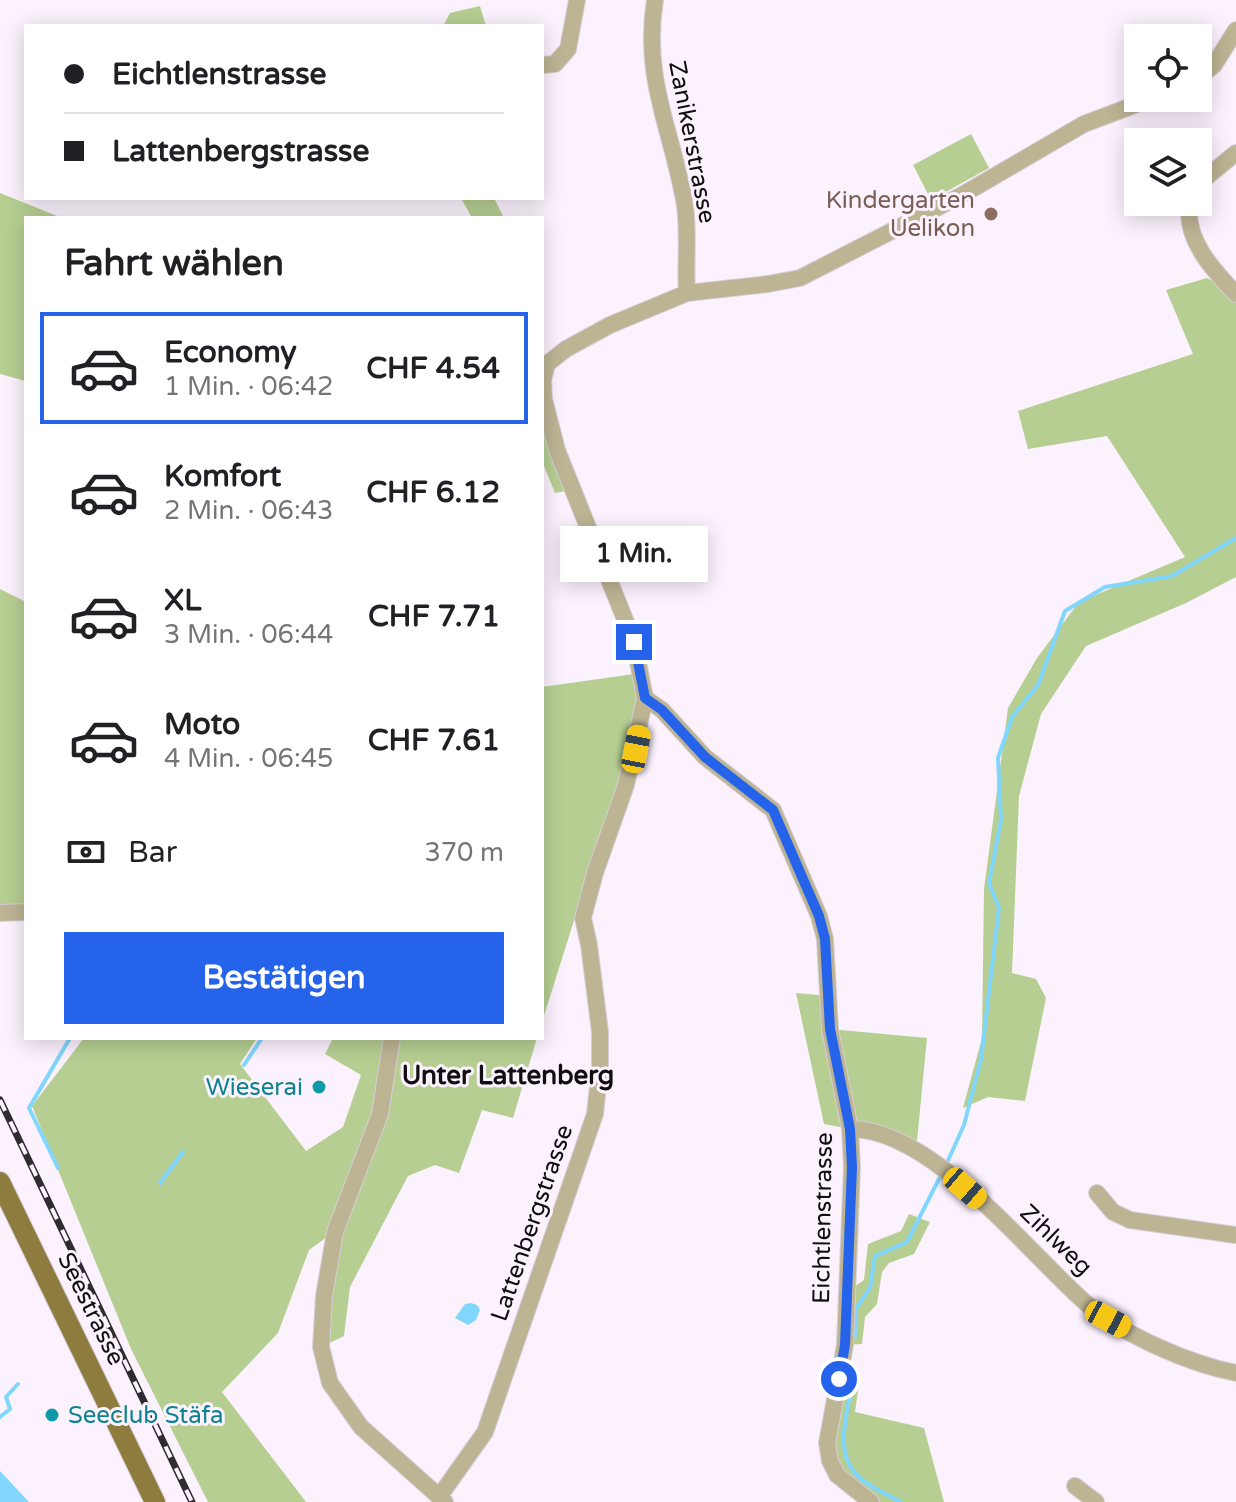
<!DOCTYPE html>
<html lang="de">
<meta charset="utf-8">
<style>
body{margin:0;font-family:"Varela Round",sans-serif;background:#f6f6f6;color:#202124;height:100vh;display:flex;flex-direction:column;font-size:30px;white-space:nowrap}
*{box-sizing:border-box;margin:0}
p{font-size:26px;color:#757577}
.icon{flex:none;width:44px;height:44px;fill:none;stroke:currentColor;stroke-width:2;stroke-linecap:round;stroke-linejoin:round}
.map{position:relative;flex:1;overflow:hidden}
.side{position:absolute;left:24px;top:216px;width:520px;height:824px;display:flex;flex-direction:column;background:#fff;border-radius:0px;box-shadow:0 4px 20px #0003}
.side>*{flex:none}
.guide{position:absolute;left:24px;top:24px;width:520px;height:176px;border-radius:0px;box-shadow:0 4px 20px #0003;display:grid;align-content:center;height:176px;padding:0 40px;background:#fff}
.tools{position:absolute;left:1124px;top:24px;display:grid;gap:16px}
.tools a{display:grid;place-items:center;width:88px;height:88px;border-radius:0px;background:#fff;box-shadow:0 4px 20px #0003;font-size:40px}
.end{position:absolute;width:36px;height:36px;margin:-18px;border:10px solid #2563eb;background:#fff;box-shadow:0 0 0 4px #fff}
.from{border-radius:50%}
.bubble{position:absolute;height:56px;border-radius:0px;background:#fff;box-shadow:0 4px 20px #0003;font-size:26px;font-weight:700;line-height:56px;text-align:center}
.car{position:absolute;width:24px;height:48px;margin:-24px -12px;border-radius:10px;box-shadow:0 0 6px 2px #0007;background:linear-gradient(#f5c518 24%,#345 0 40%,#f5c518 0 76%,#345 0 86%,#f5c518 0)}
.guide b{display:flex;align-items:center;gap:28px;height:76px;font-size:30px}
.guide b+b{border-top:2px solid #e0e0e0}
.guide i{width:20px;height:20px;background:#202124}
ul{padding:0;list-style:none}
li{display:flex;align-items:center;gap:24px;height:112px;margin:0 16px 12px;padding:0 24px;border:4px solid transparent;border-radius:0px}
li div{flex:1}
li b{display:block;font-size:30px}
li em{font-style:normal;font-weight:700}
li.active{border-color:#2563eb}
li>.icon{width:72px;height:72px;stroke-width:1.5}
h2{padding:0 40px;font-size:36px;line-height:96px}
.pay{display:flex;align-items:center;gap:20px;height:88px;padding:0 40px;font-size:30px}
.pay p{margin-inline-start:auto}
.button{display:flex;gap:16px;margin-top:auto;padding:16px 40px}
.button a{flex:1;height:92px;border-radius:0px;background:#2563eb;color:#fff;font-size:32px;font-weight:700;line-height:92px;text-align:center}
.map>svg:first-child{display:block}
</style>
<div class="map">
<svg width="1236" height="1502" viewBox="0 0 1236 1502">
<rect width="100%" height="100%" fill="#fcf2fe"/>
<g fill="#b6ce92">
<polygon points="480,6 486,26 443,26 450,13"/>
<polygon points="971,134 989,168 931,200 913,165"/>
<polygon points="0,193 62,218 26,218 26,381 0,374"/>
<polygon points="461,198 494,198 504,218 472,218"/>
<polygon points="1207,278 1236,294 1236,577 1186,603 1086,646 1041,714 1019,796 1012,973 1036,979 1046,998 1025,1101 988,1097 963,1108 982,1038 984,889 1008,708 1037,658 1079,602 1185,557 1107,436 1028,449 1018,411 1193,354 1166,290"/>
<polygon points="542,365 543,380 572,490 555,493 542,461"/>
<polygon points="0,589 26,602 26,912 0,913"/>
<polygon points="641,673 624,762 542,1022 542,687"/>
<polygon points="796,993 830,996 830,1029 927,1038 916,1151 850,1129 824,1124"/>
<polygon points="84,1038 257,1038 240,1064 306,1151 343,1127 361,1075 325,1054 333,1038 537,1038 513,1118 482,1110 459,1173 435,1165 408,1176 350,1287 344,1336 321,1347 334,1232 309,1250 278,1333 222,1392 306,1502 208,1502 131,1349 32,1106"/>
<polygon points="909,1214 930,1222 914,1254 889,1263 882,1272 877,1304 865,1317 862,1344 845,1345 847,1292 864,1280 868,1244 901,1231"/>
<polygon points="839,1379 859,1384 855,1412 924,1428 944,1502 871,1502 830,1461"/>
</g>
<g fill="#80d6fc">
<polygon points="471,1303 477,1305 480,1310 476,1320 468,1325 455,1318 465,1304"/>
<polygon points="0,1471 29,1502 0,1502"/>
</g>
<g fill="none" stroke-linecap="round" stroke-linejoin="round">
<g stroke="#80d6fc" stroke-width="4">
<polyline points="244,1065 262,1038"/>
<polyline points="946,1165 964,1125 981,1059 999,908 989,883 1001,820 998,758 1012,717 1038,685 1065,611 1105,587 1172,576 1236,538"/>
<polyline points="58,1168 29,1108 70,1038"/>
<polyline points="160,1183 183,1152"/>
<polyline points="856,1336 855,1310 870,1288 875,1256 907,1242 942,1173"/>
<path d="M 852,1383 C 848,1413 833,1451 857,1475 C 868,1487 887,1494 901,1502"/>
<polyline points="0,1417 10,1409 6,1397 18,1384"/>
</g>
<g stroke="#d6ced8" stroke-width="18">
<g id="minor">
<path d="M 655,0 C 642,79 673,132 685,206 C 689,235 685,264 687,293"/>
<polyline points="542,65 555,64 568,49 577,0"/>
<polyline points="1198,78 1214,65 1236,30"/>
<polyline points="1198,184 1236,153"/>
<path d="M 1190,202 C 1183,238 1213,270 1236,294"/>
<polyline points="645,698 662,710 705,757 773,810 819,916 825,939 830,1029 850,1129 852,1167 845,1345 827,1443 830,1461 837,1475 871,1502"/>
<polyline points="0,913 26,912"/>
<polyline points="392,1038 380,1114 335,1232 324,1296 321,1347 330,1383 361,1427 445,1502"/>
<path d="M 850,1129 C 932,1128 1029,1254 1087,1304 C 1123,1335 1190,1364 1236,1373"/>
<polyline points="1097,1193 1113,1212 1130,1220 1236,1235"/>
<polyline points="1075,1486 1096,1502"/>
<polyline points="439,1497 485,1432 595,1114 600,1067 600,1032 589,945 583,918 595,873 626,785 645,698 634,642 557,450 544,399 543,380 547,364 566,349 610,325 687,293 768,284 800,278 962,195 1084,124 1153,98"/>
</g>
</g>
<g stroke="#d6ced8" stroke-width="22">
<polyline id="major" points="0,1182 155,1502"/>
</g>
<use href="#minor" stroke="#bdb494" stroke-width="16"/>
<use href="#major" stroke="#8e7b3e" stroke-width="20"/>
<g stroke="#2f2b30" stroke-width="7">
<polyline id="rail" points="0,1100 192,1502"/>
</g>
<use href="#rail" stroke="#fcf2fe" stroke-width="4" stroke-dasharray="12" stroke-linecap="butt"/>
</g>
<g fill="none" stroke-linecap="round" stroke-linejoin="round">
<polyline stroke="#2563eb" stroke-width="10" points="634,642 645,698 662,710 705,757 773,810 819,916 825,939 830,1029 850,1129 852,1167 845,1345 839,1379"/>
</g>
<circle fill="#8d6e63" stroke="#fcf2fe" stroke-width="3" cx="991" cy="214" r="8"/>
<g fill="#0f9aa8" stroke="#fcf2fe" stroke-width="3">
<circle cx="319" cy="1087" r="8"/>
<circle cx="52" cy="1415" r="8"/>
</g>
<g text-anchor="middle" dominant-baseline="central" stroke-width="6" stroke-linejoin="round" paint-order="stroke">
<g font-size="24" fill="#110e12" stroke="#fcf2fe">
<text transform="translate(692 142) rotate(79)">Zanikerstrasse</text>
<text transform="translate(823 1218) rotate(-89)">Eichtlenstrasse</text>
<text transform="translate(532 1223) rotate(-71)">Lattenbergstrasse</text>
<text transform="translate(1056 1240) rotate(44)">Zihlweg</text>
<text transform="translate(91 1309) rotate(64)">Seestrasse</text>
</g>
<g font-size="24" fill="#785e54" stroke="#fcf2fe" text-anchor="end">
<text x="975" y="200">Kindergarten<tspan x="975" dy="28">Uelikon</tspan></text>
</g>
<g font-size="24" fill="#0d838f" stroke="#fcf2fe" text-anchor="end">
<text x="303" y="1087">Wieserai</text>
<text x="68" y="1415" text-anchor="start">Seeclub Stäfa</text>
</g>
<g font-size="26" font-weight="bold" fill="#110e12" stroke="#fcf2fe">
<text x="508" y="1075">Unter Lattenberg</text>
</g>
</g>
</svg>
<div class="tools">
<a><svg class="icon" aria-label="locate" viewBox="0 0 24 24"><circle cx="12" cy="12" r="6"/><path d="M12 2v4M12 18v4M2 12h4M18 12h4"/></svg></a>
<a><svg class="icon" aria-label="layers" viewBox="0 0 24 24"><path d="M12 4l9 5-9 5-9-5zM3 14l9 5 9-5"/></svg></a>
</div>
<i class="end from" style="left:839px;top:1379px"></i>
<i class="end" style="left:634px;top:642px"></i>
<div class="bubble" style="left:560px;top:526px;width:148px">1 Min.</div>
<i class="car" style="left:636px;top:749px;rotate:11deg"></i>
<i class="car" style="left:965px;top:1188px;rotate:131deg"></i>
<i class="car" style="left:1108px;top:1319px;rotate:118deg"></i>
<div class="guide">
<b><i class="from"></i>Eichtlenstrasse</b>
<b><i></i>Lattenbergstrasse</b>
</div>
<section class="side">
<h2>Fahrt wählen</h2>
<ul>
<li class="active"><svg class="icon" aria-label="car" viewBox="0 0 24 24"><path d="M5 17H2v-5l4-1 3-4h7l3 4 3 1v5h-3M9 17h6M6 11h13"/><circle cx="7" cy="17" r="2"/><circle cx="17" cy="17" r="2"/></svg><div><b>Economy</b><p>1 Min. · 06:42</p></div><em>CHF 4.54</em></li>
<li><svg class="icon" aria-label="car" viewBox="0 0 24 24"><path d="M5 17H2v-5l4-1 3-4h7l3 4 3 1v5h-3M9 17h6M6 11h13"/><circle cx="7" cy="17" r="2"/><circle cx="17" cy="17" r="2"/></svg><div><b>Komfort</b><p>2 Min. · 06:43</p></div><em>CHF 6.12</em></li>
<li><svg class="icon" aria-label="car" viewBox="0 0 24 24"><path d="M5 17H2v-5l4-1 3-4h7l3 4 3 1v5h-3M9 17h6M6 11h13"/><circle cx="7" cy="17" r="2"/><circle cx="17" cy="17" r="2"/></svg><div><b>XL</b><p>3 Min. · 06:44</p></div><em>CHF 7.71</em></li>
<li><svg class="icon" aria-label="car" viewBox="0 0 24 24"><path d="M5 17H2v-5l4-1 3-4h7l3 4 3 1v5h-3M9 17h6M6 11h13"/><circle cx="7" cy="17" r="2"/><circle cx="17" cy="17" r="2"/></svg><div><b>Moto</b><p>4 Min. · 06:45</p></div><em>CHF 7.61</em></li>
</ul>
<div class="pay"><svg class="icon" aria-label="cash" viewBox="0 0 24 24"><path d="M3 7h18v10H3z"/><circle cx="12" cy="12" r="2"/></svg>Bar<p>370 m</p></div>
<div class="button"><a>Bestätigen</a></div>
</section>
</div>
